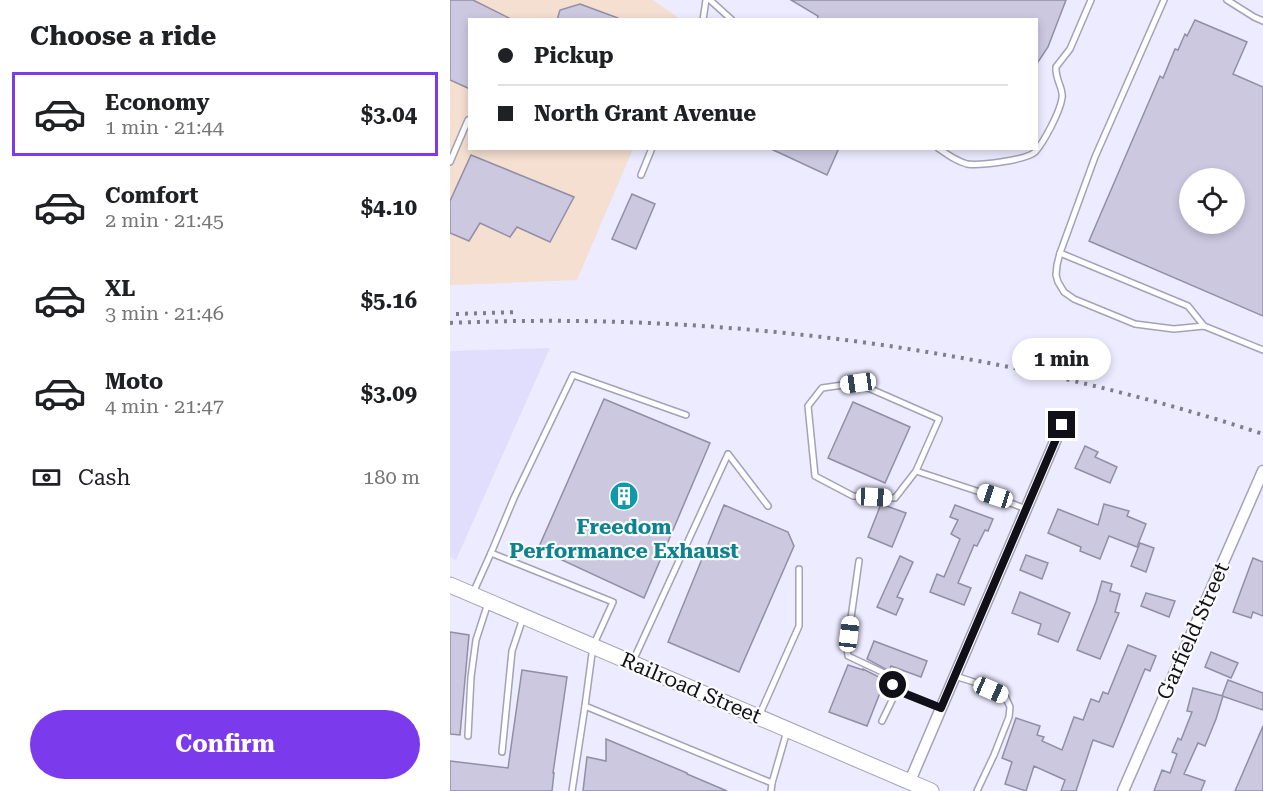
<!DOCTYPE html>
<meta charset="utf-8">
<style>
body{margin:0;font-family:"Roboto Serif",serif;background:#f2f2f2;color:#202124;height:100vh;display:flex;flex-direction:column;font-size:22px;white-space:nowrap}
*{box-sizing:border-box;margin:0}
p{font-size:20px;color:#757577}
.icon{flex:none;width:33px;height:33px;fill:none;stroke:currentColor;stroke-width:2;stroke-linecap:round;stroke-linejoin:round}
.map{position:relative;flex:1;overflow:hidden}
.drawer{display:flex;flex-direction:column;background:#fff;width:450px}
.drawer>*{flex:none}
.banner{position:absolute;left:18px;top:18px;width:570px;height:132px;border-radius:0px;box-shadow:0 3px 9px #0003;display:grid;align-content:center;height:132px;padding:0 30px;background:#fff}
.buttons{position:absolute;left:729px;top:168px;display:grid;gap:12px}
.buttons a{display:grid;place-items:center;width:66px;height:66px;border-radius:50%;background:#fff;box-shadow:0 3px 9px #0003;font-size:30px}
.end{position:absolute;width:27px;height:27px;margin:-14px;border:8px solid #111018;background:#fff;box-shadow:0 0 0 3px #fff}
.from{border-radius:50%}
.bubble{position:absolute;height:42px;border-radius:21px;background:#fff;box-shadow:0 3px 9px #0003;font-size:20px;font-weight:700;line-height:42px;text-align:center}
.car{position:absolute;width:18px;height:36px;margin:-18px -9px;border-radius:8px;box-shadow:0 0 4px 2px #0007;background:linear-gradient(#fff 24%,#345 0 40%,#fff 0 76%,#345 0 86%,#fff 0)}
.banner b{display:flex;align-items:center;gap:21px;height:57px;font-size:22px}
.banner b+b{border-top:2px solid #e0e0e0}
.banner i{width:15px;height:15px;background:#202124}
ul{padding:0;list-style:none}
li{display:flex;align-items:center;gap:18px;height:84px;margin:0 12px 9px;padding:0 18px;border:3px solid transparent;border-radius:0px}
li div{flex:1}
li b{display:block;font-size:22px}
li em{font-style:normal;font-weight:700}
li.on{border-color:#7c3aed}
li>.icon{width:54px;height:54px;stroke-width:1.5}
h2{padding:0 30px;font-size:27px;line-height:72px}
.pay{display:flex;align-items:center;gap:15px;height:66px;padding:0 30px;font-size:22px}
.pay p{margin-inline-start:auto}
.button{display:flex;gap:12px;margin-top:auto;padding:12px 30px}
.button a{flex:1;height:69px;border-radius:36px;background:#7c3aed;color:#fff;font-size:24px;font-weight:700;line-height:69px;text-align:center}
main{display:flex;flex:1;min-height:0}
.map>svg:first-child{display:block}
</style>
<main>
<section class="drawer">
<h2>Choose a ride</h2>
<ul>
<li class="on"><svg class="icon" aria-label="car" viewBox="0 0 24 24"><path d="M5 17H2v-5l4-1 3-4h7l3 4 3 1v5h-3M9 17h6M6 11h13"/><circle cx="7" cy="17" r="2"/><circle cx="17" cy="17" r="2"/></svg><div><b>Economy</b><p>1 min · 21:44</p></div><em>$3.04</em></li>
<li><svg class="icon" aria-label="car" viewBox="0 0 24 24"><path d="M5 17H2v-5l4-1 3-4h7l3 4 3 1v5h-3M9 17h6M6 11h13"/><circle cx="7" cy="17" r="2"/><circle cx="17" cy="17" r="2"/></svg><div><b>Comfort</b><p>2 min · 21:45</p></div><em>$4.10</em></li>
<li><svg class="icon" aria-label="car" viewBox="0 0 24 24"><path d="M5 17H2v-5l4-1 3-4h7l3 4 3 1v5h-3M9 17h6M6 11h13"/><circle cx="7" cy="17" r="2"/><circle cx="17" cy="17" r="2"/></svg><div><b>XL</b><p>3 min · 21:46</p></div><em>$5.16</em></li>
<li><svg class="icon" aria-label="car" viewBox="0 0 24 24"><path d="M5 17H2v-5l4-1 3-4h7l3 4 3 1v5h-3M9 17h6M6 11h13"/><circle cx="7" cy="17" r="2"/><circle cx="17" cy="17" r="2"/></svg><div><b>Moto</b><p>4 min · 21:47</p></div><em>$3.09</em></li>
</ul>
<div class="pay"><svg class="icon" aria-label="cash" viewBox="0 0 24 24"><path d="M3 7h18v10H3z"/><circle cx="12" cy="12" r="2"/></svg>Cash<p>180 m</p></div>
<div class="button"><a>Confirm</a></div>
</section>
<div class="map">
<svg width="813" height="791" viewBox="0 0 813 791">
<rect width="100%" height="100%" fill="#edebff"/>
<polygon fill="#e1ddfd" points="100,348 6,560 0,557 0,351"/>
<polygon fill="#f4dfd0" points="0,0 203,0 230,19 20,20 20,148 183,149 127,280 0,285"/>
<g fill="#cbc8e0" stroke="#918ea5" stroke-width="1.5" fill-rule="evenodd">
<polygon points="0,0 23,0 63,20 20,20 20,89 0,80"/>
<polygon points="341,0 616,0 598,47 586,65 586,20 367,20 368,16"/>
<polygon points="130,4 168,18 168,20 107,20 110,10"/>
<path d="M 745,20 L 797,42 L 783,74 L 813,87 L 813,316 L 639,241 L 710,76 L 713,78 L 725,49 L 728,50 L 735,34 L 737,36 ZM 740,178 L 784,178 L 784,224 L 740,224 Z"/>
<polygon points="319,148 389,148 377,175"/>
<polygon points="21,155 124,197 100,242 67,227 60,237 30,223 19,241 0,233 0,201"/>
<polygon points="182,194 205,204 186,249 162,239"/>
<polygon points="154,399 260,443 194,598 88,549"/>
<polygon points="403,402 460,427 435,483 378,458"/>
<polygon points="635,446 648,452 645,457 667,467 660,483 625,468"/>
<polygon points="431,504 456,513 442,547 418,537"/>
<polygon points="654,504 679,511 677,516 696,524 687,547 659,536 650,559 630,551 631,547 598,533 608,509 648,525"/>
<polygon points="274,505 338,532 344,546 289,672 218,642"/>
<polygon points="505,505 543,519 538,531 535,530 527,546 524,545 508,583 521,588 514,605 480,592 487,574 494,577 510,539 501,534 508,520 500,517"/>
<polygon points="690,543 704,548 696,572 681,566"/>
<polygon points="576,555 598,563 592,579 570,570"/>
<polygon points="450,556 463,562 447,597 453,599 446,615 427,607"/>
<polygon points="803,558 813,562 813,616 803,612 801,618 783,612"/>
<polygon points="652,581 662,584 660,591 670,594 665,612 669,613 650,659 627,650 646,602"/>
<polygon points="570,592 620,613 608,642 588,634 591,624 562,613"/>
<polygon points="696,593 725,601 719,617 691,606"/>
<polygon points="0,632 19,635 10,735 0,734"/>
<polygon points="424,641 477,661 471,677 441,666 439,671 417,659"/>
<polygon points="678,645 706,656 700,671 695,669 663,747 643,740 626,791 611,791 615,780 584,766 576,791 555,784 562,762 552,758 566,718 590,726 587,735 594,737 592,741 612,750 624,717 633,720 641,699 649,702 653,692 658,694"/>
<polygon points="761,652 788,663 781,678 755,667"/>
<polygon points="398,665 413,670 413,669 435,680 417,726 379,712"/>
<polygon points="72,670 117,677 103,773 104,773 102,791 0,791 0,761 58,768"/>
<polygon points="778,680 813,693 813,710 772,696"/>
<polygon points="743,688 773,696 766,719 755,746 748,743 734,774 755,781 751,791 704,791 712,770 720,773 727,754 722,752 728,738 731,740 742,712 737,711"/>
<polygon points="813,726 813,791 785,791"/>
<polygon points="156,739 237,773 237,774 277,791 133,791 137,757 156,761"/>
</g>
<g fill="none" stroke-linecap="round" stroke-linejoin="round">
<g stroke="#a4a1b8" stroke-width="8">
<g id="lane">
<polyline points="260,0 282,20"/>
<polyline points="714,0 645,157 610,253 607,265 606,275 608,282 614,292 624,299 685,324 724,329 754,326 813,350"/>
<polyline points="777,0 804,17 813,21"/>
<polyline points="253,20 256,0"/>
<path d="M 488,148 C 498,155 506,161 517,164 C 529,166 577,160 585,152 C 594,142 610,112 612,98 C 614,89 605,80 606,67 L 620,49 L 641,0"/>
<polyline points="0,162 18,120"/>
<polyline points="191,175 202,148"/>
<polyline points="610,253 738,306 754,326"/>
<polyline points="466,471 489,419 407,383 372,388 358,406 365,476 403,496 445,498 466,471 545,497 576,509"/>
<polyline points="41,553 64,498 123,375 236,415"/>
<polyline points="409,561 397,646 398,656 432,672 440,677 443,685 456,694 491,708"/>
<polyline points="23,593 41,553 163,602 143,646 135,706 322,783"/>
<polyline points="183,661 278,454 318,506"/>
<polyline points="505,676 527,683 555,696 560,707 559,717 544,755 527,791"/>
<polyline points="309,716 349,626 349,569"/>
<polyline points="432,721 448,688"/>
<polyline points="18,736 21,677 26,640 38,603"/>
<polyline points="52,752 62,651 73,618"/>
<polyline points="122,791 135,706"/>
<polyline points="321,791 322,783 337,731"/>
</g>
</g>
<g stroke="#a4a1b8" stroke-width="13">
<g id="street">
<polyline points="460,781 612,425"/>
<polyline points="673,791 813,471"/>
</g>
</g>
<g stroke="#a4a1b8" stroke-width="17">
<polyline id="secondary" points="0,585 481,791"/>
</g>
<use href="#lane" stroke="#fff" stroke-width="5"/>
<use href="#street" stroke="#fff" stroke-width="10"/>
<use href="#secondary" stroke="#fff" stroke-width="15"/>
<g stroke="#7f7d8b" stroke-width="4" stroke-dasharray="3 6" stroke-linecap="butt">
<polyline points="6,314 69,312"/>
<path d="M 0,323 C 272,311 555,349 813,434"/>
</g>
</g>
<g fill="none" stroke-linecap="round" stroke-linejoin="round">
<polyline stroke="#111018" stroke-width="8" points="443,685 456,694 491,708 612,425"/>
</g>
<defs>
<g id="building-disc" transform="scale(1.5)"><circle r="9.5" fill="#0f9aa8" stroke="#fbfbfb"/><path d="M-4-6H4V6H1V3H-1V6H-4ZM-2.5-4.3h1.7v1.8h-1.7ZM.8-4.3h1.7v1.8H.8ZM-2.5-1h1.7V.8h-1.7ZM.8-1h1.7V.8H.8Z" fill="#fff"/></g>
</defs>
<g fill-rule="evenodd">
<use href="#building-disc" x="174" y="496"/>
</g>
<g text-anchor="middle" dominant-baseline="central" stroke-width="4.5" stroke-linejoin="round" paint-order="stroke">
<g font-size="21" font-weight="bold" fill="#0d838f" stroke="#fbfbfb">
<text x="174" y="527">Freedom<tspan x="174" dy="24">Performance Exhaust</tspan></text>
</g>
<g font-size="21" fill="#111018" stroke="#fbfbfb">
<text transform="translate(743 631) rotate(-66)">Garfield Street</text>
<text transform="translate(241 688) rotate(23)">Railroad Street</text>
</g>
</g>
</svg>
<div class="buttons">
<a><svg class="icon" aria-label="locate" viewBox="0 0 24 24"><circle cx="12" cy="12" r="6"/><path d="M12 2v4M12 18v4M2 12h4M18 12h4"/></svg></a>
</div>
<i class="end from" style="left:443px;top:685px"></i>
<i class="end" style="left:612px;top:425px"></i>
<div class="bubble" style="left:562px;top:338px;width:99px">1 min</div>
<i class="car" style="left:408px;top:383px;rotate:262deg"></i>
<i class="car" style="left:545px;top:496px;rotate:288deg"></i>
<i class="car" style="left:424px;top:497px;rotate:93deg"></i>
<i class="car" style="left:399px;top:634px;rotate:7deg"></i>
<i class="car" style="left:541px;top:690px;rotate:114deg"></i>
<div class="banner">
<b><i class="from"></i>Pickup</b>
<b><i></i>North Grant Avenue</b>
</div>
</div>
</main>
